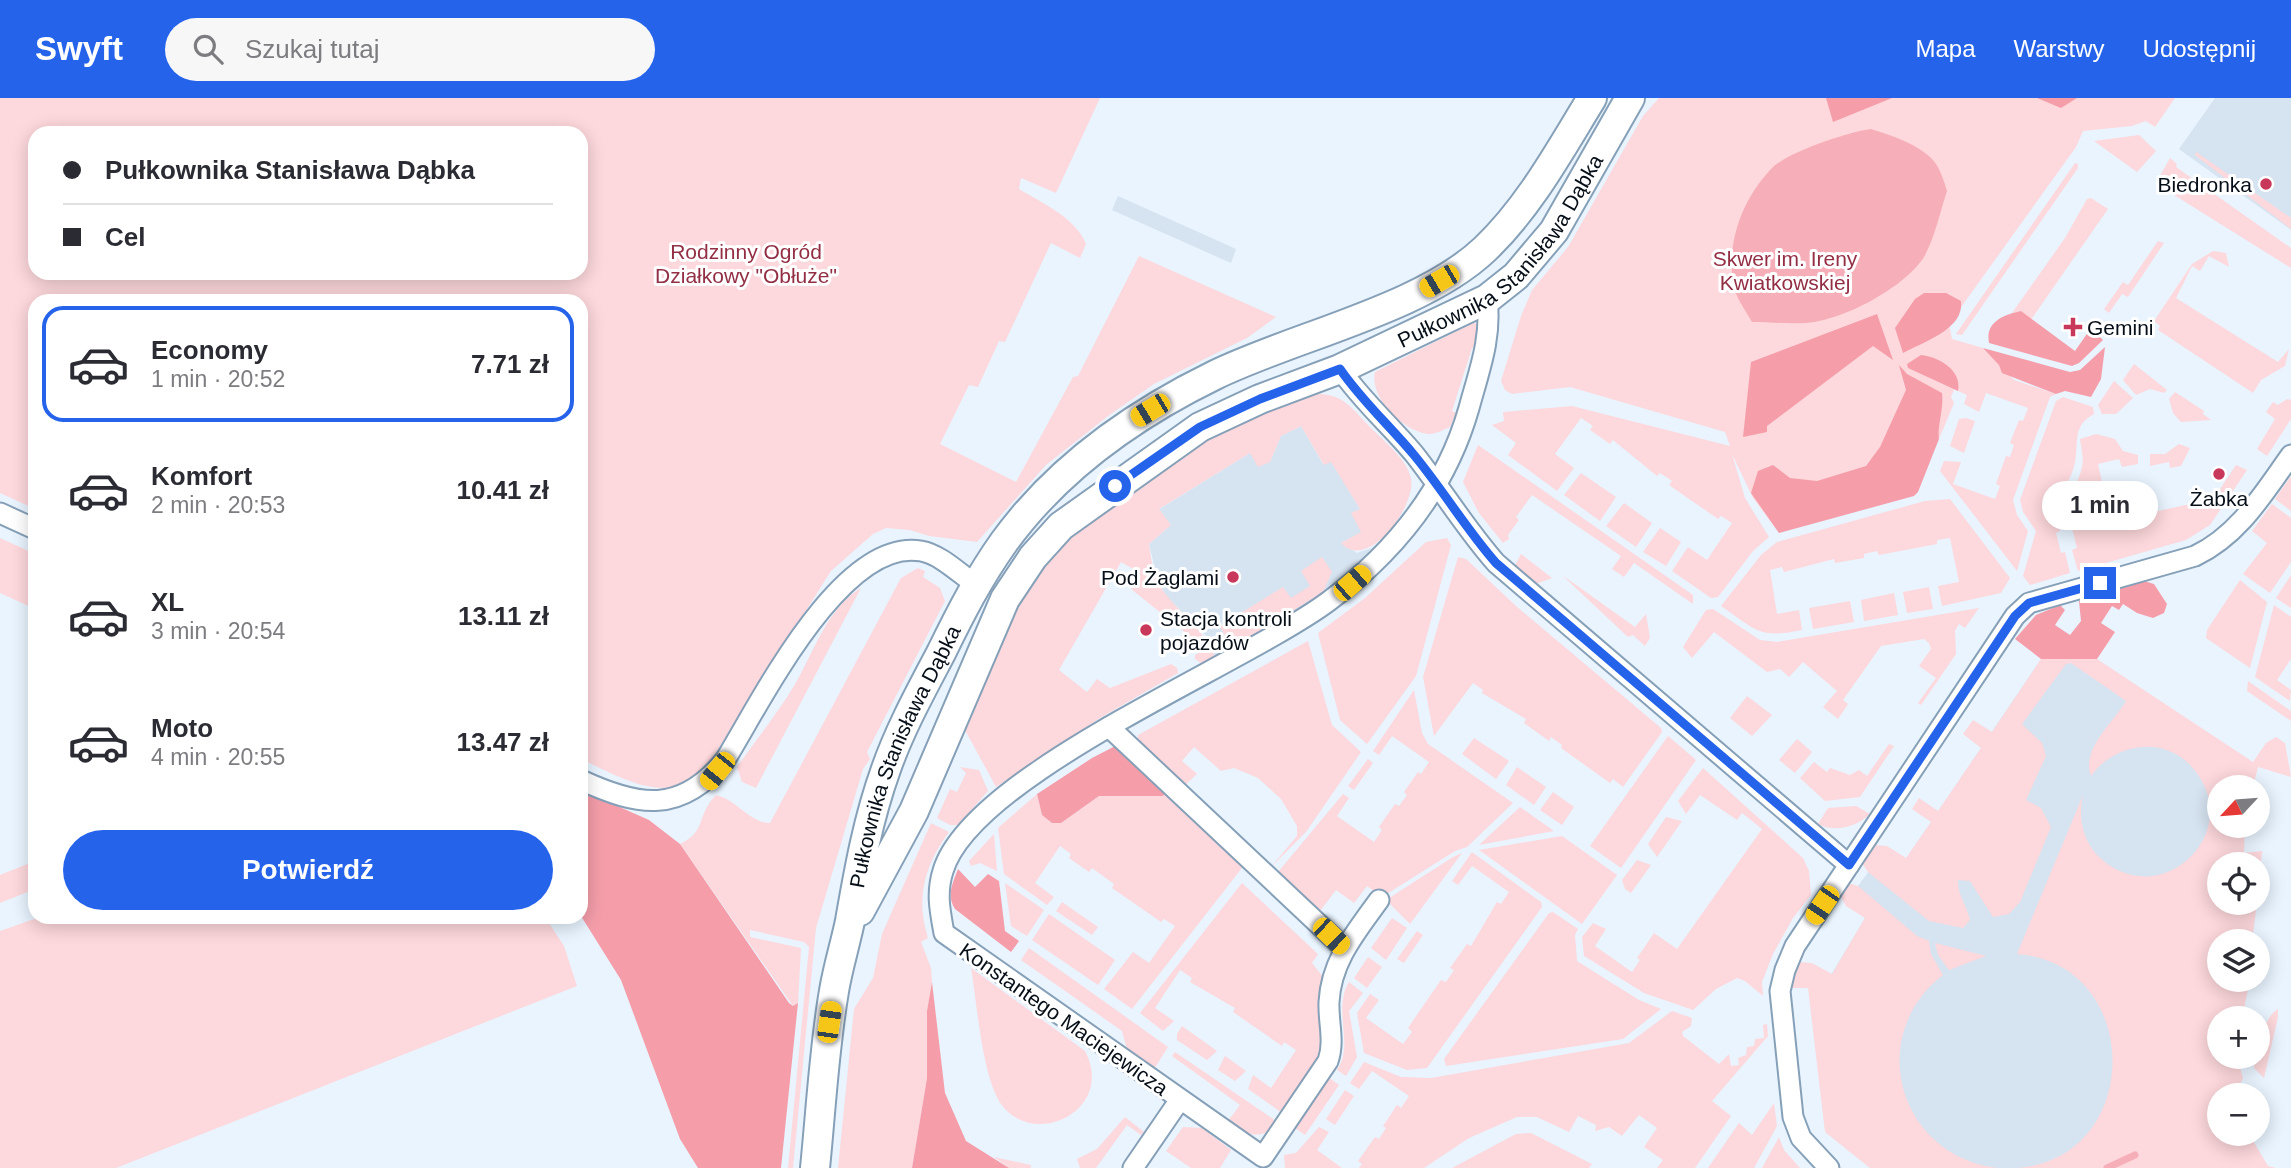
<!DOCTYPE html>
<html lang="pl">
<meta charset="utf-8">
<style>
body{margin:0;font-family:Helvetica,sans-serif;background:#f7f7f7;color:#2b2b33;height:100vh;display:flex;flex-direction:column;font-size:26px;white-space:nowrap}
*{box-sizing:border-box;margin:0}
p{font-size:23px;color:#7c7c81}
.icon{flex:none;width:38px;height:38px;fill:none;stroke:currentColor;stroke-width:2;stroke-linecap:round;stroke-linejoin:round}
.map{position:relative;flex:1;overflow:hidden}
.drawer{position:absolute;left:28px;top:196px;width:560px;height:630px;display:flex;flex-direction:column;background:#fff;border-radius:21px;box-shadow:0 4px 18px #0003}
.drawer>*{flex:none}
.guide{position:absolute;left:28px;top:28px;width:560px;height:154px;border-radius:21px;box-shadow:0 4px 18px #0003;display:grid;align-content:center;height:154px;padding:0 35px;background:#fff}
.needle{width:46px;rotate:244deg}
.controls{position:absolute;left:2207px;top:677px;display:grid;gap:14px}
.controls a{display:grid;place-items:center;width:63px;height:63px;border-radius:50%;background:#fff;box-shadow:0 4px 18px #0003;font-size:35px}
.end{position:absolute;width:32px;height:32px;margin:-16px;border:9px solid #2563eb;background:#fff;box-shadow:0 0 0 4px #fff}
.from{border-radius:50%}
.bubble{position:absolute;height:49px;border-radius:24px;background:#fff;box-shadow:0 4px 18px #0003;font-size:23px;font-weight:600;line-height:49px;text-align:center}
.car{position:absolute;width:21px;height:42px;margin:-21px -10px;border-radius:9px;box-shadow:0 0 5px 2px #0007;background:linear-gradient(#f5c518 24%,#345 0 40%,#f5c518 0 76%,#345 0 86%,#f5c518 0)}
.guide b{display:flex;align-items:center;gap:24px;height:66px;font-size:26px}
.guide b+b{border-top:2px solid #e1e1e2}
.guide i{width:18px;height:18px;background:#2b2b33}
ul{padding:12px 0 0;list-style:none}
li{display:flex;align-items:center;gap:21px;height:116px;margin:0 14px 10px;padding:0 21px;border:4px solid transparent;border-radius:21px}
li div{flex:1}
li b{display:block;font-size:26px}
li em{font-style:normal;font-weight:600}
li.active{border-color:#2563eb}
li>.icon{width:63px;height:63px;stroke-width:1.5}
.primary-button{display:flex;gap:14px;margin-top:auto;padding:14px 35px}
.primary-button a{flex:1;height:80px;border-radius:42px;background:#2563eb;color:#fff;font-size:28px;font-weight:600;line-height:80px;text-align:center}
header{display:flex;align-items:center;gap:42px;box-sizing:border-box;height:98px;padding:0 35px;background:#2563eb;color:#fff}
header strong{font-size:33px}
nav{display:flex;gap:38px;margin-inline-start:auto;font-size:24px}
.search{width:490px;height:63px;background:#f7f7f7;display:flex;align-items:center;gap:18px;box-sizing:border-box;padding:0 24px;border-radius:38px;color:#7c7c81;font-size:26px}
.map>svg:first-child{display:block}
</style>
<header>
<strong>Swyft</strong>
<div class="search"><svg class="icon" aria-label="search" viewBox="0 0 24 24"><circle cx="10" cy="10" r="6"/><path d="M15 15l6 6"/></svg>Szukaj tutaj</div>
<nav><a>Mapa</a><a>Warstwy</a><a>Udostępnij</a></nav>
</header>
<div class="map">
<svg width="2291" height="1070" viewBox="0 0 2291 1070">
<rect width="100%" height="100%" fill="#e9f4ff"/>
<g fill="#d6e3f0">
<polygon points="2215,0 2291,0 2291,132 2179,51"/>
<polygon points="1118,98 1236,151 1231,165 1112,112"/>
<polygon points="1301,328 1323,366 1331,363 1360,411 1362,434 1341,445 1357,455 1372,450 1356,468 1304,507 1215,559 1206,538 1165,497 1157,479 1149,446 1171,427 1158,412 1250,355 1270,364 1281,338"/>
<polygon points="2041,561 2097,561 2219,690 2139,1044 2082,1070 1890,1070 1831,877 1865,820 1858,788 1872,769 1906,761"/>
</g>
<g fill="#fdd8dc" fill-rule="evenodd">
<path d="M 0,0 L 1100,0 L 1056,95 L 1021,80 L 1019,91 C 1042,105 1076,120 1086,146 L 1080,160 L 1051,145 L 1005,244 L 999,243 L 978,289 L 969,287 L 940,346 L 1016,384 L 1073,279 L 1078,278 L 1139,158 L 1276,219 L 1247,240 L 1154,286 L 1108,318 L 1046,367 L 977,444 L 929,438 L 910,432 L 886,430 L 873,436 L 831,473 L 713,659 C 706,666 698,676 690,682 C 658,704 610,674 581,661 L 581,203 L 35,203 L 35,411 L 0,395 ZM 35,35 L 581,35 L 581,175 L 35,175 Z"/>
<polygon points="1659,0 2175,0 2155,29 2146,23 2132,28 2083,33 2076,49 1949,226 1952,241 1983,250 2014,282 2056,296 2050,299 2013,402 2017,417 2028,433 2017,473 1940,373 1944,363 1961,364 1953,386 1995,401 2000,388 1996,386 2006,358 2010,359 2014,347 2010,345 2019,322 2023,323 2028,310 1986,295 1979,314 1964,306 1967,297 1958,293 1957,284 1951,299 1954,305 1939,341 1938,335 1779,435 1753,400 1732,356 1745,400 1769,439 1753,453 1718,499 1711,500 1672,473 1688,449 1707,462 1732,425 1721,418 1718,421 1669,387 1672,383 1660,375 1657,378 1613,342 1610,346 1590,332 1593,328 1581,320 1555,356 1574,370 1557,393 1508,357 1516,345 1492,327 1504,323 1503,314 1572,308 1730,348 1725,334 1570,289 1512,296 1505,292 1501,283 1521,218 1532,192 1568,149 1643,18"/>
<polygon points="2139,37 2156,53 2137,74 2094,43"/>
<polygon points="2196,54 2291,120 2291,131 2195,57"/>
<polygon points="2170,60 2177,66 2176,69 2291,150 2291,170 2158,87 2157,83"/>
<polygon points="2075,65 2078,66 2078,70 1962,237 1956,236"/>
<polygon points="2091,100 2108,111 2030,223 2021,213 2012,215 2065,140 2087,101"/>
<polygon points="2158,143 2164,145 2128,199 2122,196 2109,215 2104,211 2123,184 2128,187"/>
<polygon points="2213,153 2226,155 2229,169 2209,158 2200,173 2192,168 2176,200 2278,264 2289,251 2285,268 2261,282 2253,295 2158,232 2160,228 2154,223 2192,166"/>
<path d="M 1473,225 L 1478,226 L 1477,248 L 1472,250 L 1452,313 L 1456,315 L 1450,329 C 1443,332 1436,336 1429,336 C 1404,334 1369,300 1375,274 Z"/>
<polygon points="2134,266 2167,292 2164,295 2150,291 2136,297 2123,282"/>
<polygon points="2114,283 2133,300 2116,316 2102,316 2098,307"/>
<polygon points="2175,294 2204,313 2203,316 2211,322 2181,324 2173,315 2169,301"/>
<path d="M 1319,296 C 1342,296 1352,310 1367,326 C 1381,341 1406,359 1411,380 C 1417,407 1368,475 1341,445 L 1361,434 L 1351,415 L 1360,411 L 1331,364 L 1324,367 L 1301,328 L 1281,338 L 1270,364 L 1258,369 L 1250,355 L 1159,411 L 1171,427 L 1149,446 C 1151,461 1154,481 1164,494 C 1182,518 1201,527 1215,559 L 1201,565 L 1195,561 L 1195,557 L 1206,551 L 1131,491 L 1140,475 L 1121,464 L 1059,572 L 1087,594 L 1097,581 L 1110,590 L 1171,566 L 1177,570 L 1178,575 L 1100,620 L 996,689 L 965,632 C 983,584 998,533 1026,490 C 1077,412 1228,317 1319,296 Z"/>
<path d="M 2063,299 L 2093,309 L 2094,316 C 2072,328 2079,343 2075,364 C 2068,396 2051,394 2060,433 L 2056,435 L 2061,455 L 2065,454 L 2070,475 L 2030,487 L 2023,478 L 2036,433 L 2023,414 L 2020,402 L 2056,303 Z"/>
<polygon points="2287,301 2291,302 2291,321 2267,358 2257,351 2275,321 2266,314 2273,304 2278,307"/>
<polygon points="1966,320 1975,323 1964,355 1950,348 1959,321"/>
<path d="M 2096,336 L 2115,341 L 2123,353 L 2138,357 L 2138,366 L 2122,369 L 2119,361 L 2098,366 L 2105,398 L 2114,396 L 2120,418 L 2129,415 L 2131,419 L 2208,402 L 2214,392 L 2218,394 L 2236,367 L 2247,372 L 2210,427 L 2186,442 L 2078,473 L 2072,452 L 2077,450 L 2072,430 L 2067,431 C 2058,400 2076,396 2082,369 C 2084,361 2081,349 2080,341 Z"/>
<polygon points="2179,346 2190,350 2181,368 2170,370 2169,364 2150,368 2150,356 2165,356"/>
<polygon points="1478,347 1693,497 1693,506 1634,465 1624,479 1612,471 1621,458 1532,397 1516,419 1519,422 1508,437 1509,441 1503,445 1479,415 1463,384"/>
<polygon points="1581,375 1616,399 1600,423 1564,397"/>
<polygon points="2291,378 2291,413 2275,401"/>
<path d="M 1950,401 L 2010,480 L 2001,495 L 1942,508 L 1938,488 L 1959,484 L 1950,440 L 1937,442 L 1937,446 L 1879,457 L 1877,453 L 1864,456 L 1864,460 L 1835,465 L 1834,461 L 1784,474 L 1782,469 L 1770,472 L 1777,516 L 1799,512 L 1802,532 C 1759,541 1756,532 1721,508 L 1761,457 L 1777,444 L 1925,403 Z"/>
<polygon points="1624,405 1652,425 1636,449 1606,428"/>
<polygon points="2272,406 2291,420 2291,464 2270,495 2243,476 2267,445 2252,433"/>
<polygon points="1660,430 1681,444 1666,468 1643,454"/>
<polygon points="0,440 35,456 35,511 0,495"/>
<polygon points="1447,440 1451,447 1416,578 1367,646 1340,622 1318,535 1365,500 1426,444"/>
<polygon points="1521,456 1552,480 1536,486 1515,467"/>
<polygon points="1322,459 1332,474 1323,494 1241,545 1225,538 1220,528 1283,489 1291,500 1310,488 1301,473"/>
<polygon points="1458,459 1466,461 1516,508 1661,630 1662,634 1623,689 1613,681 1610,685 1561,650 1562,647 1551,639 1549,643 1524,625 1526,621 1482,595 1483,592 1473,585 1434,638 1423,579"/>
<path d="M 918,470 L 925,473 L 923,479 L 940,490 L 945,503 L 867,654 L 870,661 L 863,671 L 816,830 L 793,1070 L 788,1070 L 809,849 L 804,844 L 750,832 L 750,839 L 801,850 L 798,905 L 793,908 L 680,746 C 708,732 695,719 716,697 C 737,702 750,725 770,725 L 901,480 Z"/>
<polygon points="1562,477 1635,529 1646,516 1650,540 1645,548 1633,537 1628,539"/>
<polygon points="2291,477 2291,510 2276,500"/>
<polygon points="2240,482 2267,504 2250,570 2206,540 2207,532"/>
<polygon points="1929,489 1933,511 1907,515 1903,494"/>
<path d="M 861,490 L 756,690 L 742,684 L 737,669 C 756,642 777,616 794,588 C 813,556 827,510 861,490 Z"/>
<polygon points="1894,495 1898,517 1864,523 1861,502"/>
<polygon points="1850,503 1854,524 1813,531 1809,510"/>
<polygon points="2274,507 2291,519 2291,561 2277,582 2291,592 2290,603 2255,579"/>
<polygon points="1979,510 1965,530 1959,526 1955,533 1956,556 1921,607 1918,605 1936,580 1919,568 1931,551 1929,545 1924,541 1881,548 1843,602 1848,606 1838,621 1823,609 1837,593 1803,564 1789,579 1780,571 1767,574 1714,534 1692,560 1683,549 1706,512 1713,511 1760,542 1777,544"/>
<polygon points="1308,543 1332,627 1361,654 1306,734 1271,769 1297,738 1297,728 1281,701 1258,680 1234,670 1221,673 1194,649 1182,663 1197,676 1185,687 1172,682 1138,644 1138,637"/>
<path d="M 2041,561 L 2097,561 L 2253,664 L 2266,645 L 2276,639 L 2285,645 L 2291,679 L 2258,669 L 2253,689 L 2219,690 L 2219,728 L 2245,728 L 2244,755 L 2262,753 L 2258,798 L 2258,766 L 2219,766 L 2219,805 L 2257,805 L 2252,843 L 2219,844 L 2219,882 L 2250,882 L 2242,920 L 2219,920 L 2219,959 L 2237,959 L 2243,980 L 2234,997 L 2219,998 L 2219,1036 L 2249,1036 L 2268,1068 L 2276,1070 L 2016,1070 C 2144,1062 2145,866 2017,856 L 2083,697 C 2078,717 2082,741 2097,757 C 2160,820 2252,730 2189,666 C 2160,637 2113,647 2091,678 C 2081,651 2113,625 2126,603 L 2071,565 L 2066,566 L 2022,626 L 2042,645 L 2046,658 L 2026,702 L 2041,710 L 2051,729 L 2020,804 L 2009,816 L 1993,819 L 1970,783 L 1958,782 C 1957,796 1967,808 1970,822 L 1963,830 L 1929,823 L 1868,774 L 1862,765 L 1875,747 L 1887,748 L 1906,760 L 1931,724 L 1912,711 L 1919,700 L 1938,713 L 1981,650 L 1963,636 L 1973,622 L 1992,634 Z"/>
<polygon points="2248,583 2291,613 2291,623 2247,593"/>
<polygon points="1414,592 1422,635 1428,646 1513,705 1467,749 1455,753 1382,799 1367,788 1354,805 1336,792 1320,813 1278,774 1343,696 1349,700 1337,718 1374,744 1382,732 1379,729 1395,706 1399,708 1407,697 1404,694 1418,674 1421,676 1429,664 1392,638 1379,657 1373,653"/>
<polygon points="1747,598 1772,617 1752,638 1730,620"/>
<polygon points="1668,638 1696,662 1621,770 1590,748"/>
<polygon points="1474,640 1509,663 1496,681 1462,656"/>
<polygon points="1797,641 1812,654 1795,675 1779,662"/>
<polygon points="1889,646 1894,648 1860,699 1825,703 1800,680 1814,664 1827,674 1830,670 1850,677 1859,672 1867,678"/>
<polygon points="1368,661 1373,665 1354,692 1348,688"/>
<polygon points="960,669 979,672 988,693 958,727 950,727 937,720 950,691 957,694 966,675"/>
<polygon points="1517,669 1546,689 1534,707 1506,687"/>
<polygon points="1703,670 1803,760 1809,773 1811,797 1793,820 1773,856 1762,884 1763,898 1745,883 1737,880 1716,891 1693,912 1644,895 1584,858 1582,839 1593,825 1606,831 1595,848 1632,874 1640,862 1637,860 1654,835 1677,851 1762,731 1742,715 1737,722 1700,697 1686,716 1678,703"/>
<polygon points="1553,694 1574,709 1562,727 1540,712"/>
<polygon points="1169,695 1245,766 1132,911 1104,891 1133,854 1149,865 1175,828 1164,821 1161,824 1112,790 1114,786 1092,770 1089,774 1069,760 1071,756 1060,748 1035,785 1054,799 1047,807 1004,776 998,730 1037,696 1042,717 1052,725 1061,725 1099,698"/>
<path d="M 1856,708 L 1870,716 C 1857,729 1834,735 1818,726 L 1828,710 Z"/>
<polygon points="1520,709 1554,733 1479,747"/>
<polygon points="1666,719 1682,723 1657,759 1648,746"/>
<path d="M 931,725 L 949,734 C 925,766 915,800 928,840 L 921,844 L 931,870 L 932,884 L 927,913 L 927,980 L 912,1070 L 838,1070 L 854,911 L 873,880 L 882,836 Z"/>
<polygon points="994,736 997,773 980,765 971,768 969,763"/>
<polygon points="1562,738 1617,777 1582,826 1479,752"/>
<polygon points="1472,754 1541,804 1542,809 1427,970 1407,972 1364,955 1357,915 1370,896 1379,902 1366,920 1403,946 1412,934 1408,930 1412,924 1441,882 1446,884 1454,872 1450,870 1467,846 1471,848 1497,804 1501,806 1509,794 1472,768 1458,787 1452,783"/>
<polygon points="1462,755 1410,826 1386,802 1453,759"/>
<polygon points="1637,762 1651,767 1631,795 1625,791 1622,782"/>
<polygon points="35,763 35,791 0,805 0,777"/>
<polygon points="1005,785 1044,812 1027,838 1011,828"/>
<polygon points="1242,785 1318,856 1312,865 1323,879 1325,887 1325,952 1285,1017 1248,991 1253,977 1271,990 1296,952 1284,944 1282,948 1233,914 1235,910 1190,884 1192,880 1180,872 1155,910 1174,923 1163,933 1140,915"/>
<path d="M 1848,785 L 1858,788 L 1917,838 L 1929,843 L 1931,856 L 1943,877 C 1864,938 1899,1058 1997,1070 L 1870,1070 L 1825,1034 L 1808,890 L 1792,890 L 1798,864 L 1812,865 L 1832,876 L 1865,820 L 1846,808 L 1840,797 Z"/>
<polygon points="1062,804 1098,829 1092,837 1056,813"/>
<polygon points="1553,814 1578,831 1575,837 1577,863 1639,902 1661,911 1623,941 1446,968 1444,961 1549,815"/>
<polygon points="1049,816 1115,862 1098,887 1032,842"/>
<polygon points="40,819 545,819 564,848 577,888 116,1070 0,1070 0,833"/>
<polygon points="1392,820 1407,830 1386,862 1371,850"/>
<polygon points="1417,833 1423,837 1404,865 1397,861"/>
<polygon points="1935,845 1986,858 1949,872 1938,857"/>
<polygon points="1029,850 1168,949 1154,971 1127,951 1122,933 1021,862"/>
<polygon points="1368,859 1382,869 1367,890 1354,880"/>
<path d="M 971,870 L 1085,953 C 1116,1012 1034,1052 1001,1006 C 982,979 977,904 971,870 Z"/>
<path d="M 1349,884 L 1363,895 L 1349,913 L 1357,959 L 1346,978 L 1337,972 C 1355,947 1332,912 1349,884 Z"/>
<path d="M 2278,911 L 2278,919 L 2264,980 L 2254,970 C 2257,955 2262,920 2278,911 Z"/>
<polygon points="1672,913 1692,920 1691,928 1682,934 1683,938 1719,966 1729,956 1731,968 1739,967 1738,960 1746,957 1747,949 1754,948 1755,941 1764,940 1763,927 1767,926 1768,938 1712,1003 1731,1018 1695,1070 1657,1070 1663,1062 1644,1049 1657,1030 1639,1017 1622,1038 1609,1029 1595,1033 1596,1027 1578,1018 1569,1034 1537,1019 1517,1019 1469,1040 1424,1070 1359,1070 1362,1066 1358,1063 1375,1039 1379,1041 1386,1030 1383,1028 1397,1007 1401,1010 1409,998 1372,973 1359,991 1350,985 1364,964 1401,979 1431,980 1629,945"/>
<polygon points="1182,928 1217,953 1207,962 1177,942 1177,936"/>
<path d="M 1175,954 L 1279,1025 C 1262,1043 1245,1038 1228,1023 L 1240,1007 L 1172,958 Z"/>
<polygon points="1225,958 1246,973 1235,983 1218,972"/>
<polygon points="1328,979 1339,987 1305,1037 1295,1030"/>
<polygon points="1345,992 1354,998 1335,1027 1326,1021"/>
<polygon points="1774,1005 1777,1028 1754,1070 1708,1070 1739,1025 1752,1037"/>
<polygon points="1125,1019 1144,1034 1141,1037 1127,1027 1096,1070 1080,1070 1077,1061 1097,1051"/>
<polygon points="1183,1029 1202,1030 1231,1052 1220,1070 1191,1070 1166,1053"/>
<polygon points="1319,1029 1329,1034 1317,1052 1342,1070 1285,1070 1284,1057 1296,1055"/>
<polygon points="1531,1035 1592,1066 1589,1070 1452,1070 1516,1036"/>
<polygon points="1779,1039 1784,1052 1800,1070 1762,1070"/>
<polygon points="994,1059 1031,1067 1031,1070 1009,1070"/>
</g>
<g fill="#f59eaa">
<polygon points="1826,0 1892,0 1833,24"/>
<polygon points="2037,0 2077,0 2061,10"/>
<path d="M 1924,195 L 1946,195 L 1961,203 C 1965,231 1923,244 1903,255 L 1895,230 L 1915,201 Z"/>
<path d="M 2021,213 L 2075,253 L 2091,230 L 2103,242 L 2079,265 L 2072,268 L 1989,245 C 1985,224 2003,217 2021,213 Z"/>
<polygon points="1877,216 1893,262 1873,248 1767,328 1767,334 1743,339 1751,264"/>
<polygon points="2105,249 2101,281 2091,299 2065,293 2056,296 2002,275 1999,267 1983,250 2070,274 2080,272"/>
<path d="M 1921,257 C 1939,259 1962,272 1958,293 L 1908,270 L 1907,266 Z"/>
<path d="M 1899,267 L 1907,276 L 1942,295 C 1944,312 1937,327 1939,341 L 1918,394 L 1914,398 L 1779,435 L 1751,395 L 1758,373 L 1773,367 L 1790,380 L 1817,383 L 1866,368 L 1880,349 L 1906,292 Z"/>
<polygon points="2144,483 2154,486 2167,506 2164,515 2153,520 2137,515 2123,506 2119,512 2112,508 2101,525 2115,534 2097,561 2041,561 2015,541 2036,517 2060,507 2065,512 2055,527 2070,537 2081,523 2079,503"/>
<polygon points="1119,646 1169,695 1162,698 1099,698 1061,725 1052,725 1042,717 1037,696 1092,660"/>
<polygon points="581,692 649,722 680,746 789,905 793,908 798,905 781,1070 698,1070 680,1041 621,882 581,818"/>
<path d="M 958,771 L 975,789 L 988,776 L 999,783 L 1005,833 L 1019,843 L 1011,854 L 955,811 C 946,798 953,784 958,771 Z"/>
<polygon points="932,884 945,995 966,1043 1009,1070 912,1070 927,980 927,913"/>
</g>
<path fill="#f6afb8" d="M 1871,31 C 1891,37 1918,46 1933,62 C 1940,70 1944,83 1947,93 C 1940,114 1935,139 1924,159 C 1904,190 1842,223 1805,225 C 1787,226 1770,224 1752,224 C 1746,213 1734,197 1733,185 C 1727,143 1742,102 1771,71 C 1787,54 1848,34 1871,31 Z"/>
<g fill="none" stroke-linecap="round" stroke-linejoin="round">
<polyline stroke="#f6afb8" stroke-width="7" points="2107,1070 2135,1057"/>
<g stroke="#86a0b8" stroke-width="23">
<g id="street">
<path d="M 1340,271 C 1362,303 1391,328 1415,357 C 1443,393 1466,431 1496,465 L 1849,767"/>
<polyline points="0,415 35,431"/>
<polyline points="1109,629 1344,850"/>
<path d="M 581,682 C 639,709 681,716 725,662 C 760,606 841,439 921,453 C 940,456 960,476 976,487"/>
<path d="M 1379,802 C 1356,834 1331,863 1329,904 C 1328,924 1335,943 1328,963 L 1263,1059 L 944,835 C 940,813 936,795 943,773 C 972,676 1243,567 1329,503 C 1396,453 1446,391 1469,310 C 1479,273 1492,240 1487,201"/>
<polyline points="1133,1070 1179,1003"/>
<path d="M 1829,1070 L 1801,1040 L 1793,1019 L 1780,893 L 1785,872 L 1795,848 L 2015,518 L 2029,505 L 2195,458 C 2239,437 2263,396 2291,357"/>
</g>
</g>
<g stroke="#86a0b8" stroke-width="32">
<g id="secondary">
<path id="s1" d="M 860,813 L 914,713 L 1005,501 L 1033,459 L 1061,428 L 1200,329 L 1260,301 L 1340,271 L 1487,201 L 1516,178 L 1554,133 L 1630,0"/>
<path id="s2" d="M 815,1070 C 821,1011 824,951 834,893 C 838,869 845,847 850,823 C 859,771 868,721 886,671 C 900,631 921,593 941,555 C 960,516 979,479 1004,444 C 1057,371 1135,316 1215,277 C 1295,238 1422,211 1485,151 C 1530,108 1560,52 1592,0"/>
</g>
</g>
<use href="#street" stroke="#fff" stroke-width="19"/>
<use href="#secondary" stroke="#fff" stroke-width="28"/>
</g>
<g fill="none" stroke-linecap="round" stroke-linejoin="round">
<path stroke="#2563eb" stroke-width="9" d="M 1115,388 L 1200,329 L 1260,301 L 1340,271 C 1362,303 1390,328 1414,357 C 1443,392 1466,431 1496,465 L 1849,767 L 2015,518 L 2029,505 L 2100,485"/>
</g>
<g fill="#c8385b" stroke="#fff" stroke-width="2.5">
<circle cx="2266" cy="86" r="7"/>
<path d="M2069.5 218.5h7v7h7v7h-7v7h-7v-7h-7v-7h7z"/>
<circle cx="2219" cy="376" r="7"/>
<circle cx="1233" cy="479" r="7"/>
<circle cx="1146" cy="532" r="7"/>
</g>
<g text-anchor="middle" dominant-baseline="central" stroke-width="6" stroke-linejoin="round" paint-order="stroke">
<g font-size="21" fill="#060e17" stroke="#fff" text-anchor="end">
<text x="2252" y="86">Biedronka</text>
<text x="2087" y="229" text-anchor="start">Gemini</text>
<text x="2219" y="400" text-anchor="middle">Żabka</text>
<text x="1219" y="479">Pod Żaglami</text>
<text x="1160" y="520" text-anchor="start">Stacja kontroli<tspan x="1160" dy="24">pojazdów</tspan></text>
</g>
<g font-size="21" fill="#060e17" stroke="#fff">
<text stroke="none"><textPath href="#s1" startOffset="964">Pułkownika Stanisława Dąbka</textPath></text>
<text stroke="none"><textPath href="#s2" startOffset="424">Pułkownika Stanisława Dąbka</textPath></text>
<text transform="translate(1064 921) rotate(35)">Konstantego Maciejewicza</text>
</g>
<g font-size="21" fill="#932f44" stroke="#fff">
<text x="746" y="153">Rodzinny Ogród<tspan x="746" dy="24">Działkowy "Obłuże"</tspan></text>
<text x="1785" y="160">Skwer im. Ireny<tspan x="1785" dy="24">Kwiatkowskiej</tspan></text>
</g>
</g>
</svg>
<div class="controls">
<a><svg class="needle" viewBox="-14 -14 28 28"><path d="M0-13l5 13h-10z" fill="#e53935"/><path d="M0 13l5-13h-10z" fill="#7c7c81"/></svg></a>
<a><svg class="icon" aria-label="locate" viewBox="0 0 24 24"><circle cx="12" cy="12" r="6"/><path d="M12 2v4M12 18v4M2 12h4M18 12h4"/></svg></a>
<a><svg class="icon" aria-label="layers" viewBox="0 0 24 24"><path d="M12 4l9 5-9 5-9-5zM3 14l9 5 9-5"/></svg></a>
<a>+</a>
<a>−</a>
</div>
<i class="end from" style="left:1115px;top:388px"></i>
<i class="end" style="left:2100px;top:485px"></i>
<div class="bubble" style="left:2042px;top:383px;width:116px">1 min</div>
<i class="car" style="left:1439px;top:183px;rotate:240deg"></i>
<i class="car" style="left:1150px;top:312px;rotate:239deg"></i>
<i class="car" style="left:1352px;top:485px;rotate:49deg"></i>
<i class="car" style="left:717px;top:673px;rotate:219deg"></i>
<i class="car" style="left:1822px;top:807px;rotate:214deg"></i>
<i class="car" style="left:1331px;top:838px;rotate:134deg"></i>
<i class="car" style="left:829px;top:924px;rotate:8deg"></i>
<div class="guide">
<b><i class="from"></i>Pułkownika Stanisława Dąbka</b>
<b><i></i>Cel</b>
</div>
<section class="drawer">
<ul>
<li class="active"><svg class="icon" aria-label="car" viewBox="0 0 24 24"><path d="M5 17H2v-5l4-1 3-4h7l3 4 3 1v5h-3M9 17h6M6 11h13"/><circle cx="7" cy="17" r="2"/><circle cx="17" cy="17" r="2"/></svg><div><b>Economy</b><p>1 min · 20:52</p></div><em>7.71 zł</em></li>
<li><svg class="icon" aria-label="car" viewBox="0 0 24 24"><path d="M5 17H2v-5l4-1 3-4h7l3 4 3 1v5h-3M9 17h6M6 11h13"/><circle cx="7" cy="17" r="2"/><circle cx="17" cy="17" r="2"/></svg><div><b>Komfort</b><p>2 min · 20:53</p></div><em>10.41 zł</em></li>
<li><svg class="icon" aria-label="car" viewBox="0 0 24 24"><path d="M5 17H2v-5l4-1 3-4h7l3 4 3 1v5h-3M9 17h6M6 11h13"/><circle cx="7" cy="17" r="2"/><circle cx="17" cy="17" r="2"/></svg><div><b>XL</b><p>3 min · 20:54</p></div><em>13.11 zł</em></li>
<li><svg class="icon" aria-label="car" viewBox="0 0 24 24"><path d="M5 17H2v-5l4-1 3-4h7l3 4 3 1v5h-3M9 17h6M6 11h13"/><circle cx="7" cy="17" r="2"/><circle cx="17" cy="17" r="2"/></svg><div><b>Moto</b><p>4 min · 20:55</p></div><em>13.47 zł</em></li>
</ul>
<div class="primary-button"><a>Potwierdź</a></div>
</section>
</div>
